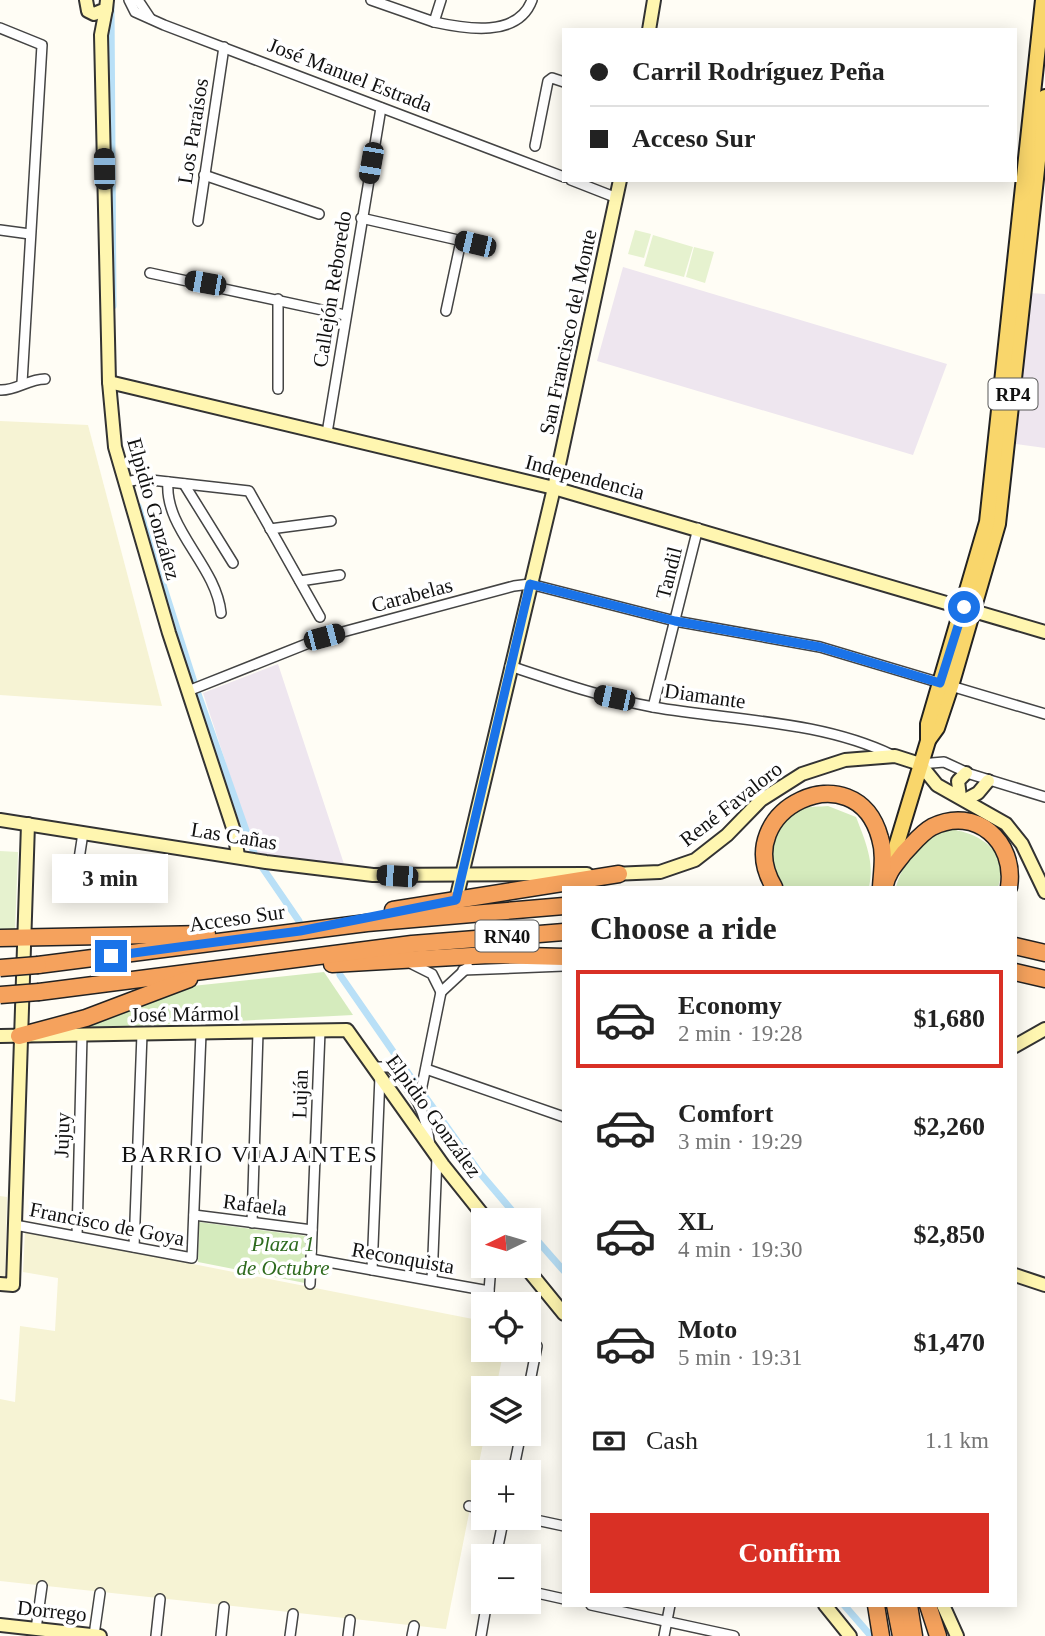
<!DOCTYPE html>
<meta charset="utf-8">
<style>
body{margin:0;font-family:Georgia,serif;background:#f2f2f2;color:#222;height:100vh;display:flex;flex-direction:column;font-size:26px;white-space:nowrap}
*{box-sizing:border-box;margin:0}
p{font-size:23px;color:#767676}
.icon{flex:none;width:38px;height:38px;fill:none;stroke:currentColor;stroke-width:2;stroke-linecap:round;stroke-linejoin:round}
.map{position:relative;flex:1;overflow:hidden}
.sheet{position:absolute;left:562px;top:886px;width:455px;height:721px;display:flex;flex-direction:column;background:#fff;border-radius:0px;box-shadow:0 4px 18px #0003}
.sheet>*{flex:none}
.hud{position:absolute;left:562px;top:28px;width:455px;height:154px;border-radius:0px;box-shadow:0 4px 18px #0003;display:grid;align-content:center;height:154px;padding:0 28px;background:#fff}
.needle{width:46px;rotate:265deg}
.buttons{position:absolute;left:471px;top:1208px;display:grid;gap:14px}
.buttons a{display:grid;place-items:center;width:70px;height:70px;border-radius:0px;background:#fff;box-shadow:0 4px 18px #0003;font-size:35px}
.end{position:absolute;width:32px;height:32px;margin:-16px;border:9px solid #1a73e8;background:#fff;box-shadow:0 0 0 4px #fff}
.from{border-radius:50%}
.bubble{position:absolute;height:49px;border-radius:0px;background:#fff;box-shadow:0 4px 18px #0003;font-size:23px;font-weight:700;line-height:49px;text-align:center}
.car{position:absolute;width:21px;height:42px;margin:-21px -10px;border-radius:9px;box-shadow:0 0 5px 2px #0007;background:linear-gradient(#222 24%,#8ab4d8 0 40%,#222 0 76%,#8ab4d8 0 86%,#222 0)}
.hud b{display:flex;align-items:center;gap:24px;height:66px;font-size:26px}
.hud b+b{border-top:2px solid #e0e0e0}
.hud i{width:18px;height:18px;background:#222}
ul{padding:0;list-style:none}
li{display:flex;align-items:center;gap:21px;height:98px;margin:0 14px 10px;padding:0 14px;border:4px solid transparent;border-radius:0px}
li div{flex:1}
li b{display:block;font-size:26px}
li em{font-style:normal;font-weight:700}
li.selected{border-color:#d93025}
li>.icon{width:63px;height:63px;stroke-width:1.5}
h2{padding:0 28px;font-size:32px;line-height:84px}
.pay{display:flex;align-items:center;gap:18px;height:77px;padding:0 28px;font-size:26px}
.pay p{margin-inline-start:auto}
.cta{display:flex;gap:14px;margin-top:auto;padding:14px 28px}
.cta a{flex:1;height:80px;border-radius:0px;background:#d93025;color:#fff;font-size:28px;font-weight:700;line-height:80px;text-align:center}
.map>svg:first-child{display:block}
</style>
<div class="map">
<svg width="1045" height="1636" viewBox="0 0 1045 1636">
<rect width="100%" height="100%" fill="#fffdf5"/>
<g fill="#eee6ef">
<polygon points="623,267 947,364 913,455 597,361"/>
<polygon points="1030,293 1045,294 1045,448 1016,444"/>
<polygon points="278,664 346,870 266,860 254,849 203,693"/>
</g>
<g fill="#f6f3d4">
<polygon points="0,421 88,425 162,706 0,695"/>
<polygon points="0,1196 7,1197 5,1280 0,1280"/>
<polygon points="25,1231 483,1321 483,1349 504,1349 496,1388 483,1388 485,1433 446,1629 0,1581 0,1399 15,1402 20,1326 55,1331 58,1278 23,1272"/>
</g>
<g fill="#d5ebbd">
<path d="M 828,806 L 856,817 C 865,840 875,863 869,887 L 784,887 C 767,861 767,823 801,809 C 808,806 820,807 828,806 Z"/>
<path d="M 948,829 C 978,832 1011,851 998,887 L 896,887 C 902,862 924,839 948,829 Z"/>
<polygon points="324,972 353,1015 60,1030 183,987"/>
<polygon points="199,1222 307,1236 305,1283 198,1262"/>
</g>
<g fill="#e6f2cf">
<polygon points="635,230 651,234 644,258 628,254"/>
<polygon points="653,235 693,247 684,277 644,266"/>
<polygon points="694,247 714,252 705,283 686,277"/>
<polygon points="0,851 18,852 15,931 0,931"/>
</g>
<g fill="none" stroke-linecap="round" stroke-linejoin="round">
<g stroke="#b9e0f7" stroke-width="7">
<polyline points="111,6 113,306"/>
<polyline points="138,506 194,682"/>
<polyline points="198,694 254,853"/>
<polyline points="262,867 299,921"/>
<polyline points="340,975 417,1086"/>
<polyline points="424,1095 480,1173 520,1220"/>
<polyline points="528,1230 564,1271"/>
<polyline points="844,1605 871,1636"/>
</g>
<g stroke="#444" stroke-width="12">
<g id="street">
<polyline points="129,0 135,12 164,25 564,177"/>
<polyline points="138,0 150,18"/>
<polyline points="371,0 434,22 441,0"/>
<path d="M 434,22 C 466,29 518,38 532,0"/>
<polyline points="0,28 42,45 22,383"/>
<polyline points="535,146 548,81 552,78 564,82"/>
<polyline points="204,175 319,214"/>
<polyline points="571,180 617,198"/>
<polyline points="361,218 489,247"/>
<polyline points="198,221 224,47"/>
<polyline points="0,230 30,234"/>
<polyline points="150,273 345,315"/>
<polyline points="278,299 278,389"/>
<polyline points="446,311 461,241"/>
<path d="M 0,390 C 16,391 28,379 45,379"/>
<polyline points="327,433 381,108"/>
<polyline points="125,482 142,479 249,491 320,617"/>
<path d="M 168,482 C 164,529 216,565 221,613"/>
<polyline points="184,484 233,563"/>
<polyline points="270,529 331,521"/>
<polyline points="300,581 340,575"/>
<path d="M 510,666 C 558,682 604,698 653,707 C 733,721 819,720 892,755"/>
<polyline points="188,691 324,637 514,586 530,584 675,621 820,647 1045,714"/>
<polyline points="653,707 698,528"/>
<polyline points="920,764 944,762 970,774 1045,797"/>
<polyline points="77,872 83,833"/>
<polyline points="412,964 432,974 441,992"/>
<polyline points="463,970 564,966"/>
<polyline points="441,992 468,967"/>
<path d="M 375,1067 L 390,1067 C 415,1090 426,1113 430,1146"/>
<polyline points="426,1069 564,1117"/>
<polyline points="415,1095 421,1091 441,992"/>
<polyline points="194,1215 312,1230"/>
<polyline points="252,1223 258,1032"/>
<polyline points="15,1225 192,1258 201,1033"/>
<polyline points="77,1236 82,1035"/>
<polyline points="134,1247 142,1034"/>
<polyline points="311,1259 489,1291"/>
<polyline points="372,1270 380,1076"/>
<polyline points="432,1280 437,1157"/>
<polyline points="310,1284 320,1031"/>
<polyline points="488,1304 491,1265"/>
<polyline points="528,1392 537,1346"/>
<polyline points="513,1472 521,1433"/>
<polyline points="469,1506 483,1509"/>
<polyline points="522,1517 564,1526"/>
<polyline points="496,1556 504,1517"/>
<polyline points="528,1591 564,1599"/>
<polyline points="591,1605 734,1636"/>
<polyline points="36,1629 42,1586"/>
<polyline points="94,1635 100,1593"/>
<polyline points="156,1636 160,1599"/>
<polyline points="221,1636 224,1607"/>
<polyline points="290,1636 293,1614"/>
<polyline points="348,1636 350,1620"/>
<polyline points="412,1636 414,1626"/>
<polyline points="481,1636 487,1601"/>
<polyline points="664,1636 670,1605"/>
</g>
</g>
<g stroke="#333" stroke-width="16">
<g id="secondary">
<polyline points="86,0 88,11 94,14 106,9 107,0"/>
<polyline points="106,9 101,35 109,382 115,447 169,633 234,831 238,856"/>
<polyline points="649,30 654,0"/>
<polyline points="109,382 554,488 1045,632"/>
<polyline points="960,797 958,781 966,773"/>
<polyline points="965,800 978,793 988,781"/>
<polyline points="0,820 266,862 373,875 587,874"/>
<polyline points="612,874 660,872 695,860 727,835 761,800 802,774 845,760 895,756 920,764 937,785 1006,824 1022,844 1045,892"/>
<polyline points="456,900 554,488 620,180"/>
<polyline points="0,1036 347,1030 443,1165 487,1220"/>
<polyline points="1015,1046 1045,1029"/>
<polyline points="524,1265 564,1314"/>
<polyline points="1015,1275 1045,1285"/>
<polyline points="0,1284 13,1285 28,824"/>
<polyline points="825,1605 850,1636"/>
<polyline points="943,1605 957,1636"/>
<polyline points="0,1625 100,1636"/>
</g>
</g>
<g stroke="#222" stroke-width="18">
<g id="primary">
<polyline points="929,739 937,728 951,686 998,524 1045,97"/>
<polyline points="889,870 928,741 928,724 987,522 1043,0"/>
</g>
</g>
<g stroke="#222" stroke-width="19">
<g id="highway">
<path d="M 885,885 C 888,871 896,864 904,853 C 913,844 921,833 932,827 C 976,805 1016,842 1009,887"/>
<path d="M 774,887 C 728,810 856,749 880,838 C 885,854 882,871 881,887"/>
<polyline points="393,910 619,874"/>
<polyline points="0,938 207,934"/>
<polyline points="1015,946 1045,953"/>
<polyline points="332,964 489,955 564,957"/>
<polyline points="38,965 367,923 564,906"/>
<polyline points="1015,972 1045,979"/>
<polyline points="39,992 412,944 564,932"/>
<polyline points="19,1036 86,1018 189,979"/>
<polyline points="876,1605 881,1636"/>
<polyline points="895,1605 901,1636"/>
<polyline points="909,1605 914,1636"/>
<polyline points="928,1605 938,1636"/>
</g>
</g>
<use href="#street" stroke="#fff" stroke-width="9"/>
<use href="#secondary" stroke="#fff6b0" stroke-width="12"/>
<use href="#primary" stroke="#f9d66b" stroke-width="14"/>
<use href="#highway" stroke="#f5a25d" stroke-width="16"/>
<g stroke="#222" stroke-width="19" stroke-linecap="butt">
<g id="highway-bridge">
<polyline points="0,968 38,965"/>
<polyline points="0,995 39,992"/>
</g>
</g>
<use href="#highway-bridge" stroke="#f5a25d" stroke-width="16"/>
</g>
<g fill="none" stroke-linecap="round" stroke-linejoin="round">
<polyline stroke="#1a73e8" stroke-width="9" points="111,956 300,931 456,900 530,584 675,621 820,647 940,683 964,607"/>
</g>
<g text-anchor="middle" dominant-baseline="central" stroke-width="7" stroke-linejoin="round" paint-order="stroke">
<g fill="#fff" stroke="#585858" stroke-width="2">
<rect x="988.5" y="378.5" width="49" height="31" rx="5"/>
<rect x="475.5" y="920.5" width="63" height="31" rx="5"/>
</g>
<g font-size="19" font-weight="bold" fill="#111">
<text x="1013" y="394">RP4</text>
<text x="507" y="936">RN40</text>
</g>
<g font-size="21" fill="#111" stroke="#fff">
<text transform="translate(350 75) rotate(21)">José Manuel Estrada</text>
<text transform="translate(193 131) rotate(-81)">Los Paraísos</text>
<text transform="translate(332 289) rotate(-81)">Callejón Reboredo</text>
<text transform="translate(568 332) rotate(-78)">San Francisco del Monte</text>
<text transform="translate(585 477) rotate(15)">Independencia</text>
<text transform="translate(154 509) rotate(74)">Elpidio González</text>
<text transform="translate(669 573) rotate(-76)">Tandil</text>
<text transform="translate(412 595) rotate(-15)">Carabelas</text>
<text transform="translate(705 696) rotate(8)">Diamante</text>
<text transform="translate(731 804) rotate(-38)">René Favaloro</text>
<text transform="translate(234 836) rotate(9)">Las Cañas</text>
<text transform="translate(237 918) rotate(-8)">Acceso Sur</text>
<text transform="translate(185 1014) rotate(-1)">José Mármol</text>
<text transform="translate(300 1094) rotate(-88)">Luján</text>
<text transform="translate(434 1116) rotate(54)">Elpidio González</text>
<text transform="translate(62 1135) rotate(-88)">Jujuy</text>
<text transform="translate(255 1205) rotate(7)">Rafaela</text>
<text transform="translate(107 1224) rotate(11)">Francisco de Goya</text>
<text transform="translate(403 1258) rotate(10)">Reconquista</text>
<text transform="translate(52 1611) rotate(6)">Dorrego</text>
</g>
<g font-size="21" font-style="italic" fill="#2f6b1f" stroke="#fff">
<text x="283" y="1244">Plaza 1<tspan x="283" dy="24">de Octubre</tspan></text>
</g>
<g font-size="24" letter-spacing="2" fill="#111" stroke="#fff">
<text x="250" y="1154">BARRIO VIAJANTES</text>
</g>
</g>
</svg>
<div class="buttons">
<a><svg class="needle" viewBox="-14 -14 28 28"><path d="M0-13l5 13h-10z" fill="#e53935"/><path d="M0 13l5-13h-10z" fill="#767676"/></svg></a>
<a><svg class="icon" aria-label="locate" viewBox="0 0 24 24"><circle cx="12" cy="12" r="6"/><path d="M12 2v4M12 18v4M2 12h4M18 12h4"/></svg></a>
<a><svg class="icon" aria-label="layers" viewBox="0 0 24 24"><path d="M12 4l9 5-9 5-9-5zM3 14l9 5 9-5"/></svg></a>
<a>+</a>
<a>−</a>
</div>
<i class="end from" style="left:964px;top:607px"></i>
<i class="end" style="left:111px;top:956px"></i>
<div class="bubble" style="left:52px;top:854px;width:116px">3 min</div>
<i class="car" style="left:371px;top:163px;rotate:190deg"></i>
<i class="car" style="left:104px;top:169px;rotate:359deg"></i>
<i class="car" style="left:475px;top:244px;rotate:283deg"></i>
<i class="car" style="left:205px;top:283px;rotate:280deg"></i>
<i class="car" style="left:324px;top:637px;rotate:75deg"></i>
<i class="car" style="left:614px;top:698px;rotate:282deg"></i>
<i class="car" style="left:397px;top:876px;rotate:274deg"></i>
<div class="hud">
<b><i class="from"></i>Carril Rodríguez Peña</b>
<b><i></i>Acceso Sur</b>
</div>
<section class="sheet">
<h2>Choose a ride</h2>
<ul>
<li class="selected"><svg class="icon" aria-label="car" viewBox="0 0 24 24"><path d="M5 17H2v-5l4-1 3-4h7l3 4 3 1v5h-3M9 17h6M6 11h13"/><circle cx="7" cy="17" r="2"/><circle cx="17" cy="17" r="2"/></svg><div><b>Economy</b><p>2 min · 19:28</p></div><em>$1,680</em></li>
<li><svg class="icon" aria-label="car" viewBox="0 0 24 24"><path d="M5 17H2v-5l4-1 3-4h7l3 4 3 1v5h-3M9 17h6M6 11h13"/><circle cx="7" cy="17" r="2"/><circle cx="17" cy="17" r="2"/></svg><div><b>Comfort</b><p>3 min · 19:29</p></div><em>$2,260</em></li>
<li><svg class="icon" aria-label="car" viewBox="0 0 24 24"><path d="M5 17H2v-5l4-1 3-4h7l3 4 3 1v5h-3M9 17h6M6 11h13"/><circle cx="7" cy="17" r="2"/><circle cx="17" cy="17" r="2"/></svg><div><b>XL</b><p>4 min · 19:30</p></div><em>$2,850</em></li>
<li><svg class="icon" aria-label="car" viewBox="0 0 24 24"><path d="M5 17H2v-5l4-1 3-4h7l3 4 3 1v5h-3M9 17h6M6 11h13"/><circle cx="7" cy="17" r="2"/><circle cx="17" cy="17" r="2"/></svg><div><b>Moto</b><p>5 min · 19:31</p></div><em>$1,470</em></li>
</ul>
<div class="pay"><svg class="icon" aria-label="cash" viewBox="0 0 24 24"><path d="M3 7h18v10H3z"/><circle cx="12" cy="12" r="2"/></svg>Cash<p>1.1 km</p></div>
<div class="cta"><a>Confirm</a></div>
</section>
</div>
